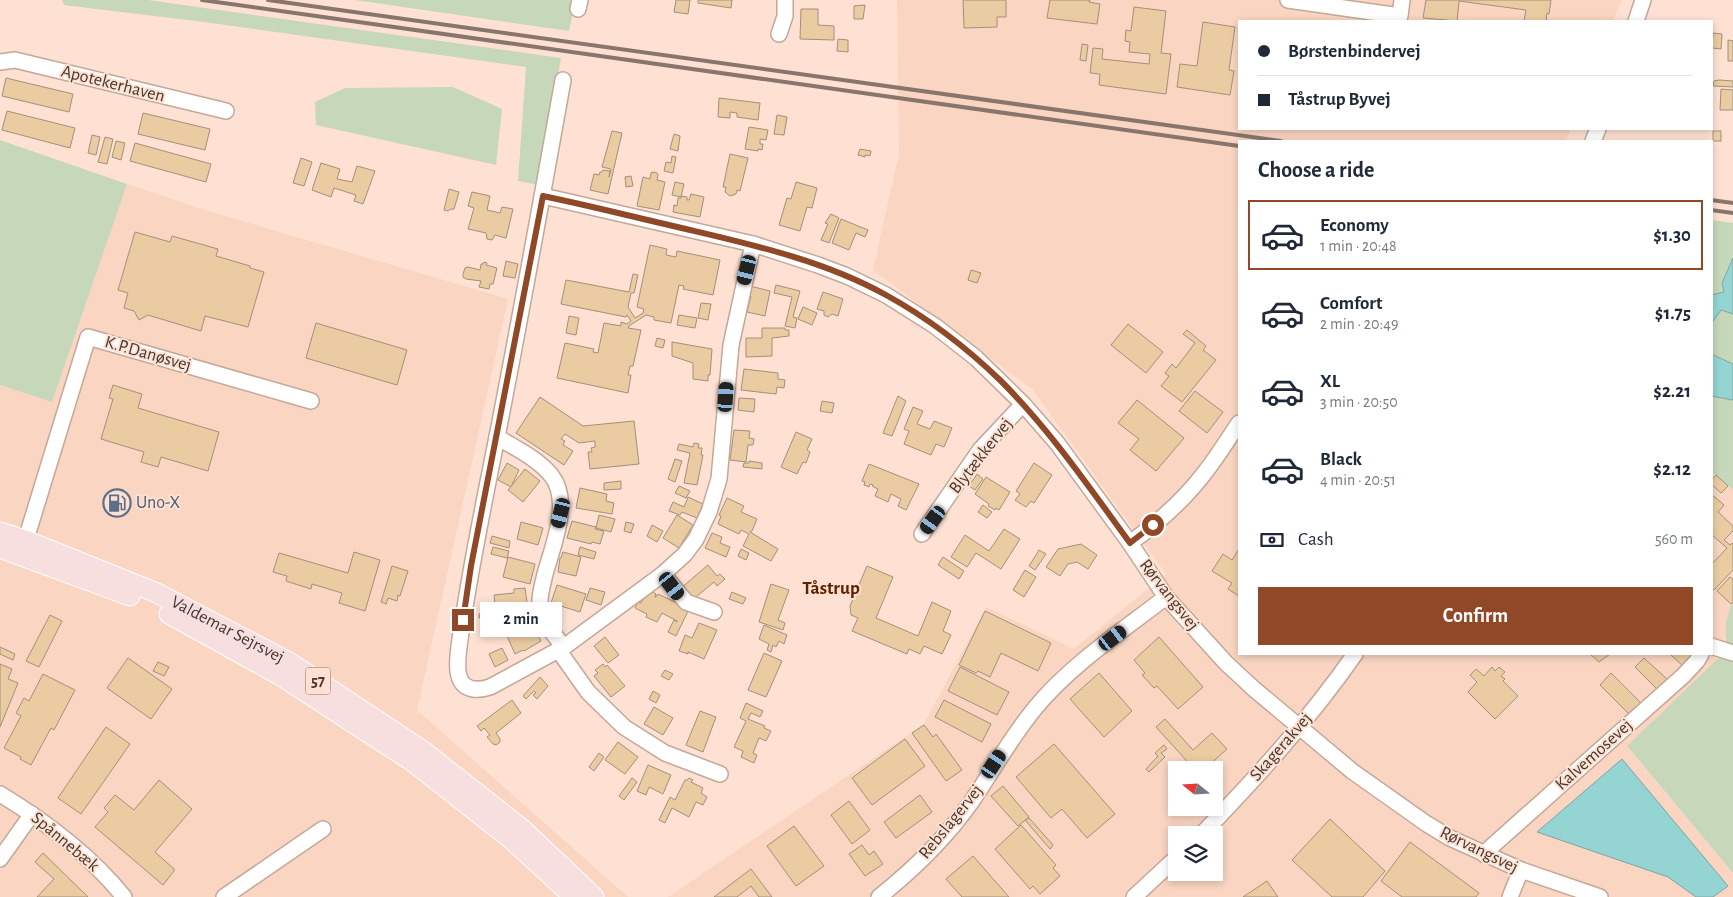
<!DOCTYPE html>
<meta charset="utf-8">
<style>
body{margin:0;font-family:"Alegreya Sans",sans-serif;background:#f6f6f7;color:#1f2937;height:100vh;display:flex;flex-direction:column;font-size:19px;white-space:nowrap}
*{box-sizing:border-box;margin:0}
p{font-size:16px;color:#747a83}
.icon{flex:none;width:28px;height:28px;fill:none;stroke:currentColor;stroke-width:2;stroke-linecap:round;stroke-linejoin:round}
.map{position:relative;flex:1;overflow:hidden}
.sheet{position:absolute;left:1238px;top:140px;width:475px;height:515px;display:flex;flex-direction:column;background:#fff;border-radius:0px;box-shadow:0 2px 8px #0003}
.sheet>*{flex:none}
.guide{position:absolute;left:1238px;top:20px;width:475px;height:110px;border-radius:0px;box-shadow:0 2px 8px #0003;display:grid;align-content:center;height:110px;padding:0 20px;background:#fff}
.needle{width:32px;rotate:288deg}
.tools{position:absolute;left:1168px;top:761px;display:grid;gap:10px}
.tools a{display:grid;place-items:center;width:55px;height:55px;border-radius:0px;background:#fff;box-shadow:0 2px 8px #0003;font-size:25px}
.end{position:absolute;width:22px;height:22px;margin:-11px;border:6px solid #904827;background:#fff;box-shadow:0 0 0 2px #fff}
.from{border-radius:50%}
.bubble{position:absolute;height:35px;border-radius:0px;background:#fff;box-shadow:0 2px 8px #0003;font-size:16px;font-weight:700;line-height:35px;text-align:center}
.car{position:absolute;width:15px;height:30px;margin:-15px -8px;border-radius:6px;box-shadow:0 0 4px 1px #0007;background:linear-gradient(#222 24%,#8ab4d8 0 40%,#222 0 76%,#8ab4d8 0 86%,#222 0)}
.guide b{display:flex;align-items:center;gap:18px;height:48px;font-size:19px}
.guide b+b{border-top:1px solid #e0e1e3}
.guide i{width:12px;height:12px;background:#1f2937}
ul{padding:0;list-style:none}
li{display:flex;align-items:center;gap:15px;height:70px;margin:0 10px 8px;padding:0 10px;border:2px solid transparent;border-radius:0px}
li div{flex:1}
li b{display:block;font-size:19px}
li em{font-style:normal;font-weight:700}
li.on{border-color:#904827}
li>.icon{width:45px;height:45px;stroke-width:1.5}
h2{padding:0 20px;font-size:22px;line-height:60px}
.pay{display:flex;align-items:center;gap:12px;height:55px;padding:0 20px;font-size:19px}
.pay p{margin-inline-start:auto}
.action{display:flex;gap:10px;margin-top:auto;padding:10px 20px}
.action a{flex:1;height:58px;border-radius:0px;background:#904827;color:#fff;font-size:20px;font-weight:700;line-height:58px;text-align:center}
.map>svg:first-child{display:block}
</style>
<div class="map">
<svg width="1733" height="897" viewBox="0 0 1733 897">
<rect width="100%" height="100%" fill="#fee1d2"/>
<g fill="#f9d5c2" fill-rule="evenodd">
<path d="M 897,0 L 1622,0 L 1613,21 L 1239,21 L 1239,129 L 1571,129 L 1566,141 L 1239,141 L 1239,654 L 1711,654 L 1711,471 L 1733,490 L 1733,598 L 1726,651 L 1627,747 L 1733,873 L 1733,897 L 668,897 L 924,724 L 986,607 L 1074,649 L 1166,574 L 1033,390 L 873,270 L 899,154 ZM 1176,770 L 1214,770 L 1214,808 L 1176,808 ZM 1176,835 L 1214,835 L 1214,872 L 1176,872 Z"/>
<polygon points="127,184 198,208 508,299 417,710 628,897 0,897 0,385 52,402"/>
</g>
<g fill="#c7d7b9">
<polygon points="62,0 148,0 561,58 539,185 518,181 526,67 204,22 64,5"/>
<polygon points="355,0 570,0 573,13 569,31"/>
<polygon points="453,87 502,109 496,165 316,125 315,102 345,88"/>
<polygon points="0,140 127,184 52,402 0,385"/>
<polygon points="1711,220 1733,223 1733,258 1722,283 1725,292 1711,295"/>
<polygon points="1721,310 1733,314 1733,364 1711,354 1711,324"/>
<polygon points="1711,396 1733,400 1733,490 1711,471"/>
<polygon points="1733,598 1733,873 1627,746 1726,651 1726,623"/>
</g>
<g fill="#94d5d4" stroke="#7ca6a3">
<polygon points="1733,258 1733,314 1721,310 1711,324 1711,295 1724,292 1722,283"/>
<polygon points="1711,354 1733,364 1733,400 1711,396"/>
<polygon points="1622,759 1728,886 1713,897 1696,897 1668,877 1537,832"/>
</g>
<g fill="#ebcca2" stroke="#a2907a">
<polygon points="676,0 690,0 688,14 674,12"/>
<polygon points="698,0 732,0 731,8 698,3"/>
<polygon points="963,0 1006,0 1006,17 997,17 997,27 964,28"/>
<polygon points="1050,0 1090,0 1089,2 1100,4 1097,24 1047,18"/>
<polygon points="1426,0 1551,0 1549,14 1547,13 1546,21 1524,21 1526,10 1459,1 1457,21 1423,18"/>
<polygon points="865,5 863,19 854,19 854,6"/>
<polygon points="1134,7 1166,11 1161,53 1171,54 1166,94 1099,85 1100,74 1090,73 1093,48 1103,49 1102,59 1149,64 1150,54 1129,52 1130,42 1125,41 1126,30 1131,31"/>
<polygon points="801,9 818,9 818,25 834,26 834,40 800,39"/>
<polygon points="1203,22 1235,27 1229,70 1234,71 1230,95 1177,87 1180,64 1197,66"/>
<polygon points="1713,33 1722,34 1721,49 1712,48"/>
<polygon points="838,39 848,40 848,52 837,51"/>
<polygon points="1728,40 1733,41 1733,61 1728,61"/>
<polygon points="1082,44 1088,45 1086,61 1080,60"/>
<polygon points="6,78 73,94 69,112 2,96"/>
<polygon points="1719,80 1733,81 1733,87 1713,86 1714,81"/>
<polygon points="1721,89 1733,90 1733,110 1720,110"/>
<polygon points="719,98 760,103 758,120 737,117 737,113 730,112 730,118 718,117"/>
<polygon points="7,111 75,128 70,148 2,130"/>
<polygon points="143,113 210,129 205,150 138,134"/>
<polygon points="777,115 787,117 784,135 774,134"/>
<polygon points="749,127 768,130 766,140 760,139 760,144 763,144 762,150 758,149 758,151 745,149"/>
<polygon points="612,131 622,133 608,194 590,190 594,174 599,175 600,172 602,172 603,170 610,171 609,177 611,169 602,167"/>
<rect x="1713" y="131" width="8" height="10"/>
<polygon points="674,134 680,136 678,151 670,149"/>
<polygon points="92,135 100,137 96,155 88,153"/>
<polygon points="105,137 113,139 107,164 98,162"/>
<polygon points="116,141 125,143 121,160 112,157"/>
<polygon points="135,143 211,164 206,182 130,161"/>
<polygon points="860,149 871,151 870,156 865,155 865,157 858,155"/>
<polygon points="730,154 748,158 740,191 737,190 736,194 730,196 725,192 726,187 723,187"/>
<polygon points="672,156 676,157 673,173 664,171 666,162 671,163"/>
<polygon points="301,158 312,162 304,186 293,183"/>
<polygon points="321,163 340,169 337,179 352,182 357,166 375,171 363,204 354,201 356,195 334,188 331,197 312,190"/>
<polygon points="653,172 657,173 658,175 657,180 665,182 659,210 637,206 643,177 650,179 651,173"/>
<polygon points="631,176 633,186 626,187 625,177"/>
<polygon points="675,182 684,184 681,197 672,195"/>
<polygon points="796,182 817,188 812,208 807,207 800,231 779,225 787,198 791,199"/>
<polygon points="449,189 459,192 454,209 451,209 448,211 444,210"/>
<polygon points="472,192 490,196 487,210 500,213 502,207 513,209 506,238 495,235 492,240 487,239 486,233 468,229 474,208 468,206"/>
<polygon points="691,194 704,197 700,217 673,212 674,205 677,206 678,198 681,198 682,196 687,197 687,200 689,200"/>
<polygon points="831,214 839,218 829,243 821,240 828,224 825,223"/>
<polygon points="841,219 868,230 865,237 856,233 849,250 832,243"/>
<polygon points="135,232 170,242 172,236 218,249 216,256 250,266 250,268 264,272 248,327 205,316 201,331 148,315 139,320 134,311 124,308 128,293 118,290"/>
<polygon points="650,245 667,249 666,255 676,257 677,251 720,260 713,295 683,289 684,286 679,285 671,323 654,320 654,317 646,315 629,326 628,328 641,330 633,366 630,366 628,375 631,375 628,393 557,378 565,343 594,349 593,352 598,353 604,323 621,326 621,322 627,324 631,321 627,315 626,317 561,304 566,280 629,292 633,274 638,275 634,293 631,293 628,307 635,318 643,313 644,309 637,307"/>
<polygon points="506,261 518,264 515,278 503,276"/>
<polygon points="484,262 487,263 486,265 497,268 493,284 490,284 489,289 479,287 481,281 466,279 463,277 463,274 465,268 468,267 480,270 481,264 483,264"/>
<polygon points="971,270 981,273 977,283 968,280"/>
<polygon points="776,285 800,291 793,317 797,318 795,328 785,326 792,297 774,293"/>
<polygon points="750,286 770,291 765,316 747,312 751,296 748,296"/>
<polygon points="823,292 843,299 838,316 832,314 828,317 824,315 824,311 817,309"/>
<polygon points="701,303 711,304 708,320 698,318"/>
<polygon points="803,307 817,313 812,325 798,319"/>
<polygon points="679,315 697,318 695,328 677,325"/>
<polygon points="569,316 579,318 576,335 566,333"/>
<polygon points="316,323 407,350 397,385 306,358"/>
<polygon points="1128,324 1163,352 1146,373 1111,345"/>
<polygon points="762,328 785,328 785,330 789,330 789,336 772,338 772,356 746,357 746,338 762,338"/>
<polygon points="1187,330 1206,346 1203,350 1216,360 1182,402 1161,386 1169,376 1165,373 1172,364 1176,368 1195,343 1183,334"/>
<polygon points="657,338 665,340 663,348 655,346"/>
<polygon points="672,342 712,349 710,375 708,375 708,381 693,379 693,363 672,356"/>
<polygon points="744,369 778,373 778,379 785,380 784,388 777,387 776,394 741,390"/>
<polygon points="113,385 142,394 138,408 219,432 208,471 161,457 158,467 141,462 144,452 101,439 113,399 109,398"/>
<polygon points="1195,391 1223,412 1207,433 1179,411"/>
<polygon points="898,396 906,401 892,436 883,433"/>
<polygon points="540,397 583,426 634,421 639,464 590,469 588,452 592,452 591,448 595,447 595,441 579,443 565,434 561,439 565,441 563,445 573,451 564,465 516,433"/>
<polygon points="739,398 755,399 754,412 738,410"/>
<polygon points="1137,400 1184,438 1156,471 1130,450 1139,439 1118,423"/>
<polygon points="822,401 834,403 832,413 820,411"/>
<polygon points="913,407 923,411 917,424 930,429 934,421 952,428 944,447 936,444 931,455 904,444 909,431 904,429"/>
<polygon points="734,430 750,431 749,438 754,439 753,445 748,445 746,462 730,460"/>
<polygon points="796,432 812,439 807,450 810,452 806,463 803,462 797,474 781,467"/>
<polygon points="694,443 699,444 698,448 702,448 701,455 703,455 697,485 684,483 690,453 677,450 679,444 693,447"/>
<polygon points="675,459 682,461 675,482 668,479"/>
<polygon points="749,461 762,463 762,469 743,467 744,463 749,463"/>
<polygon points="507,463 519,470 511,487 498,480"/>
<polygon points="1034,463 1052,475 1034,503 1031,501 1026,507 1015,500 1020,494 1016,491"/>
<polygon points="869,464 919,484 906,510 898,506 901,499 891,494 888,502 875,496 878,489 872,486 873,485 870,484 869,487 864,485 865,482 862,481"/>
<polygon points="525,469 540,481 523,502 508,490"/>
<polygon points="977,474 983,479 975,490 969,486"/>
<polygon points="1716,475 1728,486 1721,493 1711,484 1711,481"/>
<polygon points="986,477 1010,492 999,510 996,508 995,510 988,506 989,504 975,494"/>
<polygon points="621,481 621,489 604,490 604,483"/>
<polygon points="679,486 690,491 686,498 675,493"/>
<polygon points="580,488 607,494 606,501 614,503 612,514 576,508"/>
<polygon points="1711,494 1724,505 1718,512 1733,526 1733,531 1724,540 1730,545 1732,543 1733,544 1733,570 1714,590 1711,587 1711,565 1727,548 1711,534"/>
<polygon points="109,495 126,501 122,514 105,509"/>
<polygon points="688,497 703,504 697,518 682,512 680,515 669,511 673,502 684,507"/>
<polygon points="727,498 744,506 741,512 757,519 752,531 750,532 778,549 771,561 743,546 749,534 741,530 739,534 718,524 721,516 719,515"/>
<polygon points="983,505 992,512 987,518 978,512"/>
<polygon points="599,515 615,519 611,532 596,528"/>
<polygon points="677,515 693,525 679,548 663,538"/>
<polygon points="572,521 596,527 595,529 604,531 600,544 592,542 591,544 567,538"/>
<polygon points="521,522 543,528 538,545 517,539"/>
<polygon points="626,522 634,524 631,533 624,531"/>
<polygon points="652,525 663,531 657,542 647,536"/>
<polygon points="1004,529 1020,539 1001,569 976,553 967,567 951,557 965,535 989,551"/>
<polygon points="712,533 722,537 720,543 730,547 726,557 705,548"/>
<polygon points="492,536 510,541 509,548 490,543"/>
<polygon points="1081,544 1097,555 1088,569 1077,562 1068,564 1060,576 1046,567 1058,549"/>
<polygon points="493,547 509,551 507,558 491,554"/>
<polygon points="580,547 596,552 594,559 578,555"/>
<polygon points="741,549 749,553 746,560 738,556"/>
<polygon points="1239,549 1239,596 1228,589 1232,583 1212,571 1223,554 1232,560"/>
<polygon points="1039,550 1046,554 1035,570 1029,566"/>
<polygon points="354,552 380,560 365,611 339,603 342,593 312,584 311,589 286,581 287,576 273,572 279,553 348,573"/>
<polygon points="563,552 581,557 576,576 558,572 560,558 561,558"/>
<polygon points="508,557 535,564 530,584 503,577"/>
<polygon points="943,557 964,571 959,579 938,565"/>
<polygon points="708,565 717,576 720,574 725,579 717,586 714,582 691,601 680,589"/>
<polygon points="392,566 408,571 400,596 398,595 397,601 388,598 386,604 381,602"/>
<polygon points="867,566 893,577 876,618 918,636 932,602 951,611 943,631 951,635 942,654 924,646 920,654 909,649 907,654 852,631 858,618 851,615 850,606"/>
<polygon points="1025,570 1036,577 1024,597 1013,590"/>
<polygon points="1730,577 1733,579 1733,602 1731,604 1717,591"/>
<polygon points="771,584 789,590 778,620 785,623 783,630 759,622"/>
<polygon points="557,585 586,594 580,612 551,603"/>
<polygon points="525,588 528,609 496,613 494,595 514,593 514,589"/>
<polygon points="590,588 605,592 601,605 586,600"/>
<polygon points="651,591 656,594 655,597 656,597 658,594 679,604 688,611 676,636 668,632 674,620 677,622 677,621 662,613 657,622 646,617 647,614 635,608 638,602 641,603 643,599"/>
<polygon points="732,592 746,598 743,604 729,599"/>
<polygon points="985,611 1051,643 1038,671 1001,653 990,677 978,671 976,673 959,665"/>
<polygon points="491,612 492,619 485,620 484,617 479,618 479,614"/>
<polygon points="50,615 62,621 39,667 26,661"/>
<polygon points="699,623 717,630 704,659 688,652 688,654 679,651 685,635 692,638"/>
<polygon points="532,624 541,641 524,651 523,650 515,654 507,636"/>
<polygon points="764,625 787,635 784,644 779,641 776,647 773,645 771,652 767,650 769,644 759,639"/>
<polygon points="605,637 619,655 608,663 594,646"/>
<polygon points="1159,637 1203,687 1178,709 1157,686 1154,688 1142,675 1145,673 1134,660"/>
<polygon points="0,647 15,654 13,660 0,654"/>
<polygon points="502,648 508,660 495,667 489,654"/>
<polygon points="764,653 782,661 766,697 748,690"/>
<polygon points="1590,654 1610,654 1599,662"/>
<polygon points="1670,654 1691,654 1693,656 1683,666"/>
<polygon points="128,658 172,689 151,719 107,688"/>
<polygon points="1644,658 1668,680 1658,690 1635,667"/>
<polygon points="158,662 169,667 164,676 153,671"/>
<polygon points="0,664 12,669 8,679 18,683 0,727"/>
<polygon points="603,664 605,667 607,665 625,686 611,697 594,676 598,673 595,670"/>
<polygon points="960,667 1009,692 997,715 948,691"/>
<polygon points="1492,667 1495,671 1499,667 1505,672 1501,676 1505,679 1503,681 1518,696 1495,719 1468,692 1477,682 1470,675 1476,669 1484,676"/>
<polygon points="665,670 673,674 669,680 661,676"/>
<polygon points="1099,673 1132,711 1104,737 1070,699"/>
<polygon points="1611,673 1643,705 1632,717 1600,685"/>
<polygon points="43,674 75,690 54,730 51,728 31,765 20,759 21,757 4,748 21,716 16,713 24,698 29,701"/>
<polygon points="540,677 548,686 537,699 533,695 536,693 534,691 526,699 523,696"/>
<polygon points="653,691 660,695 656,703 649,699"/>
<polygon points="512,700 521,713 496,733 500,739 500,742 496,745 493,744 487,737 490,735 484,728 481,731 477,726"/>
<polygon points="944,700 991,724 982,742 935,717"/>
<polygon points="746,703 763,711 760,717 751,713 748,719 765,726 764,728 771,731 766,741 759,738 753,753 757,755 754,763 741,757 743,751 734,747 746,721 740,718"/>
<polygon points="654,707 673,718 663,735 644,724"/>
<polygon points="700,711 716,717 703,752 686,745"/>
<polygon points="1165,719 1193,750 1212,733 1227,749 1207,767 1206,766 1201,770 1195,770 1156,727"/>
<polygon points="924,725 933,737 936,734 962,770 946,781 912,733"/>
<polygon points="106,727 130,744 81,814 58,798"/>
<polygon points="905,739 925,766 872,805 852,778"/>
<polygon points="618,742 638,757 625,774 605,760"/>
<polygon points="1054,744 1115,814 1087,838 1062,809 1051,818 1016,777"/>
<polygon points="1164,745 1167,749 1161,753 1165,757 1149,772 1146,769 1158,756 1155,753"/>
<polygon points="599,753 604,757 594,771 589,767"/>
<polygon points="648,765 671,775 663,794 649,787 646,795 637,791"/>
<polygon points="632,778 637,782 624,800 619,796"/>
<polygon points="689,778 693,780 691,782 703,788 701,793 707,797 703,805 696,802 689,817 672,808 665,823 659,820 670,797 675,800 685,780 687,780"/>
<polygon points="159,780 192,809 155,852 174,869 174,871 163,885 95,827 108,812 104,808 115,795 134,810"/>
<polygon points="1003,786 1029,817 1018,826 991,796"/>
<polygon points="920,795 932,812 896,838 884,822"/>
<polygon points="849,801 870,830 852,844 831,815"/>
<polygon points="1029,818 1053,845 1050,849 1025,820"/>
<polygon points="1330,819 1385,871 1363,897 1332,897 1292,860"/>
<polygon points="1021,825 1056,865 1053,868 1060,876 1040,894 1033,886 1030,889 995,849"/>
<polygon points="794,826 824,866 796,886 767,846"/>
<polygon points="1410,842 1479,893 1476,897 1402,897 1381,881"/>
<polygon points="862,845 869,855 874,851 883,864 865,876 849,854"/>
<polygon points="43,853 88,897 37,897 54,879 35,862"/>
<polygon points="973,856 1009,897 962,897 946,879"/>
<polygon points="751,869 772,897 759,897 751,886 737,897 714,897"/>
<polygon points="1267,881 1278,897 1243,897"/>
</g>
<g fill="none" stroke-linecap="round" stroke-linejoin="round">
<g stroke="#c3a899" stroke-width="18">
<g id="minor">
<polyline points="1288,0 1400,16 1402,0"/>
<polyline points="578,9 580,0"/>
<polyline points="1636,21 1643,0"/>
<polyline points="779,34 785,16 785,0"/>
<polyline points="0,62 15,60 226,111"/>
<path d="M 563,80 C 539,214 515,349 488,482 C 479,528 470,573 463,620 C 461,633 455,664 459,676 C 463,691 478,691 490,687 L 564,647 L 663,574 L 685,554 L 696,539 L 709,512 L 719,479 L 731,345 L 753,244"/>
<polyline points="1593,141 1598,129"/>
<polyline points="543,196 753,244 818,265 847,276 886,295 935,326 976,358 1023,404 1057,443 1130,543 1166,597 1226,663 1254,689 1352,771 1427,824 1450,838 1521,870 1600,897"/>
<path d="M 497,437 C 515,448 537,458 551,475 C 572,501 553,545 545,574 C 542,587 538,600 541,612 C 545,625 556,637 564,647"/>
<polyline points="922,534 980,450 1023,404"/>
<path d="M 1130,543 C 1158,523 1185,499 1206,471 C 1218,456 1228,439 1239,423"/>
<polyline points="23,549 88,337 311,401"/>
<polyline points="663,574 686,602 714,612"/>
<polyline points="1711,646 1733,653"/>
<polyline points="559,651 588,692 624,727 665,753 720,774"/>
<path d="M 0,794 C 46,822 90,855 124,897"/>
<path d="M 1201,835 C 1256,778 1309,720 1355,654"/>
<polyline points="1485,855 1490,848 1683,676 1697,661 1701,654"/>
<polyline points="0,859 32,814"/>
<polyline points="224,897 323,829"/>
<path d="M 879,897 C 914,869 946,838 972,801 C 993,770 1011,737 1036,707 C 1072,664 1122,631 1166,597"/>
<polyline points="1134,897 1176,858"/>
<polyline points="1510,897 1521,870"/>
</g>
</g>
<g stroke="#fff" stroke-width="21">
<g id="major">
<path id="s1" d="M 0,532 L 25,540 L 157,593 L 289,662 L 422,750 L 521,828 L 594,897"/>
<polyline points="0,548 130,596"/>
<polyline points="169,614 281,676 413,762 512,840 574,897"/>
</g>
</g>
<use href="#minor" stroke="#fff" stroke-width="15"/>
<use href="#major" stroke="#f8dfdf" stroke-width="19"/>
<g stroke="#88766c" stroke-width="4">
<polyline points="202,0 1239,146"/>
<polyline points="268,0 1281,141"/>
<polyline points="1711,200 1733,203"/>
<polyline points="1711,210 1733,213"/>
</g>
</g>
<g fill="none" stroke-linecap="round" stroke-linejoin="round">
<path stroke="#904827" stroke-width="6" d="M 463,620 L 471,566 L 543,196 C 591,206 638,218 686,229 C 754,245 825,261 886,295 C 928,318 967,348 1001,381 C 1050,430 1089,487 1130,543 L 1153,525"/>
</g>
<defs>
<g id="fuel-ring" transform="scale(1.4375)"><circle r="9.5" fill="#fee1d2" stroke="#5c6f8a" stroke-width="1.5"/><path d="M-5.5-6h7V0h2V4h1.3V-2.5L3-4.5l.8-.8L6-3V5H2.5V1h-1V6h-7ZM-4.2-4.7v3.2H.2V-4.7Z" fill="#5c6f8a"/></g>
</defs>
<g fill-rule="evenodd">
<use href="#fuel-ring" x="117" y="503"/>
</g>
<g text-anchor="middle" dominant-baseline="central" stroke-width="4" stroke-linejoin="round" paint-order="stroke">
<rect fill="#fee1d2" stroke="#7c6b62" stroke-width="1" x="305.5" y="667.5" width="25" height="27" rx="4"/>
<g font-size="16" font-weight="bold" fill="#443932">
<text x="318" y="681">57</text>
</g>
<g font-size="18" fill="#443932" stroke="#fee1d2">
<text transform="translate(113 84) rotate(14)">Apotekerhaven</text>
<text transform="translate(148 354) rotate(16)">K.P.Danøsvej</text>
<text transform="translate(981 456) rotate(-52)">Blytækkervej</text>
<text transform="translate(1169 595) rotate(52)">Rørvangsvej</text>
<text stroke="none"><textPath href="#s1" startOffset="248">Valdemar Sejrsvej</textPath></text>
<text transform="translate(1281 747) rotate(-49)">Skagerakvej</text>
<text transform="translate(1594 755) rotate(-42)">Kalvemosevej</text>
<text transform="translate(951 822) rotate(-51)">Rebslagervej</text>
<text transform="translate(65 842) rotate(40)">Spånnebæk</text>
<text transform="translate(1479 850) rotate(26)">Rørvangsvej</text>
</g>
<g font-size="18" fill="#4e5e75" stroke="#fee1d2" text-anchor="start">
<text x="136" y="503">Uno-X</text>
</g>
<g font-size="19" font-weight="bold" fill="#5f2100" stroke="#fee1d2">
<text x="831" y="588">Tåstrup</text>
</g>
</g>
</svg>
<div class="tools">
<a><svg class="needle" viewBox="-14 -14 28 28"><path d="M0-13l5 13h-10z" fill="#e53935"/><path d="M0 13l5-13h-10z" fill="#747a83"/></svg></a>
<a><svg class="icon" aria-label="layers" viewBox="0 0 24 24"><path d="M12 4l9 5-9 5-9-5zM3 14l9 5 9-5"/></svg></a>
</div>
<i class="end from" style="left:1153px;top:525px"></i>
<i class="end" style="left:463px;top:620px"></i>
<div class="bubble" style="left:480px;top:602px;width:82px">2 min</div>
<i class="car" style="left:747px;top:270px;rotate:194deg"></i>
<i class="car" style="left:726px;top:397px;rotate:4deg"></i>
<i class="car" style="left:561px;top:513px;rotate:194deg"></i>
<i class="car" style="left:933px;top:520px;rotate:216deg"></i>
<i class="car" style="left:672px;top:586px;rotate:143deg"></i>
<i class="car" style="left:1113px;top:638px;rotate:53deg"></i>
<i class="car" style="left:994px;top:764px;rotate:34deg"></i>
<div class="guide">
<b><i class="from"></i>Børstenbindervej</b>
<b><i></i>Tåstrup Byvej</b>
</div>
<section class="sheet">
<h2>Choose a ride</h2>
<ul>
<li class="on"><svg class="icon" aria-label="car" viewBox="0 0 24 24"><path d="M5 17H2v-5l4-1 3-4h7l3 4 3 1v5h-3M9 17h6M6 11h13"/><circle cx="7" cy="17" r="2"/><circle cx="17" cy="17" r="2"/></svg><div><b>Economy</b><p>1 min · 20:48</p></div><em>$1.30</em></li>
<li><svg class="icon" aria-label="car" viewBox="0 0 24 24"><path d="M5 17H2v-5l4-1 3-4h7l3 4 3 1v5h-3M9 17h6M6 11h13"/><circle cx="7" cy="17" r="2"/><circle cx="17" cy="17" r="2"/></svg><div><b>Comfort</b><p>2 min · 20:49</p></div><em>$1.75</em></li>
<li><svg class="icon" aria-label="car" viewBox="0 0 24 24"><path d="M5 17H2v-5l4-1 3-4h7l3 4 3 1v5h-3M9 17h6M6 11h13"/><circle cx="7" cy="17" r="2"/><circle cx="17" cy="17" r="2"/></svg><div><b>XL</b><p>3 min · 20:50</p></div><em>$2.21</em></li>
<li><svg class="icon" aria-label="car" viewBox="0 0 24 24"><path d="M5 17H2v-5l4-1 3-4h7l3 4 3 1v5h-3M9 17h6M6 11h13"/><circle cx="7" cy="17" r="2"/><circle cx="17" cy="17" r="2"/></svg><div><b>Black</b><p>4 min · 20:51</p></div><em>$2.12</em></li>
</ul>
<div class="pay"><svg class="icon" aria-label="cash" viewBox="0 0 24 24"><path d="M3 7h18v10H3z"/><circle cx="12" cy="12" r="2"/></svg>Cash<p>560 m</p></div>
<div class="action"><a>Confirm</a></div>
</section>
</div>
